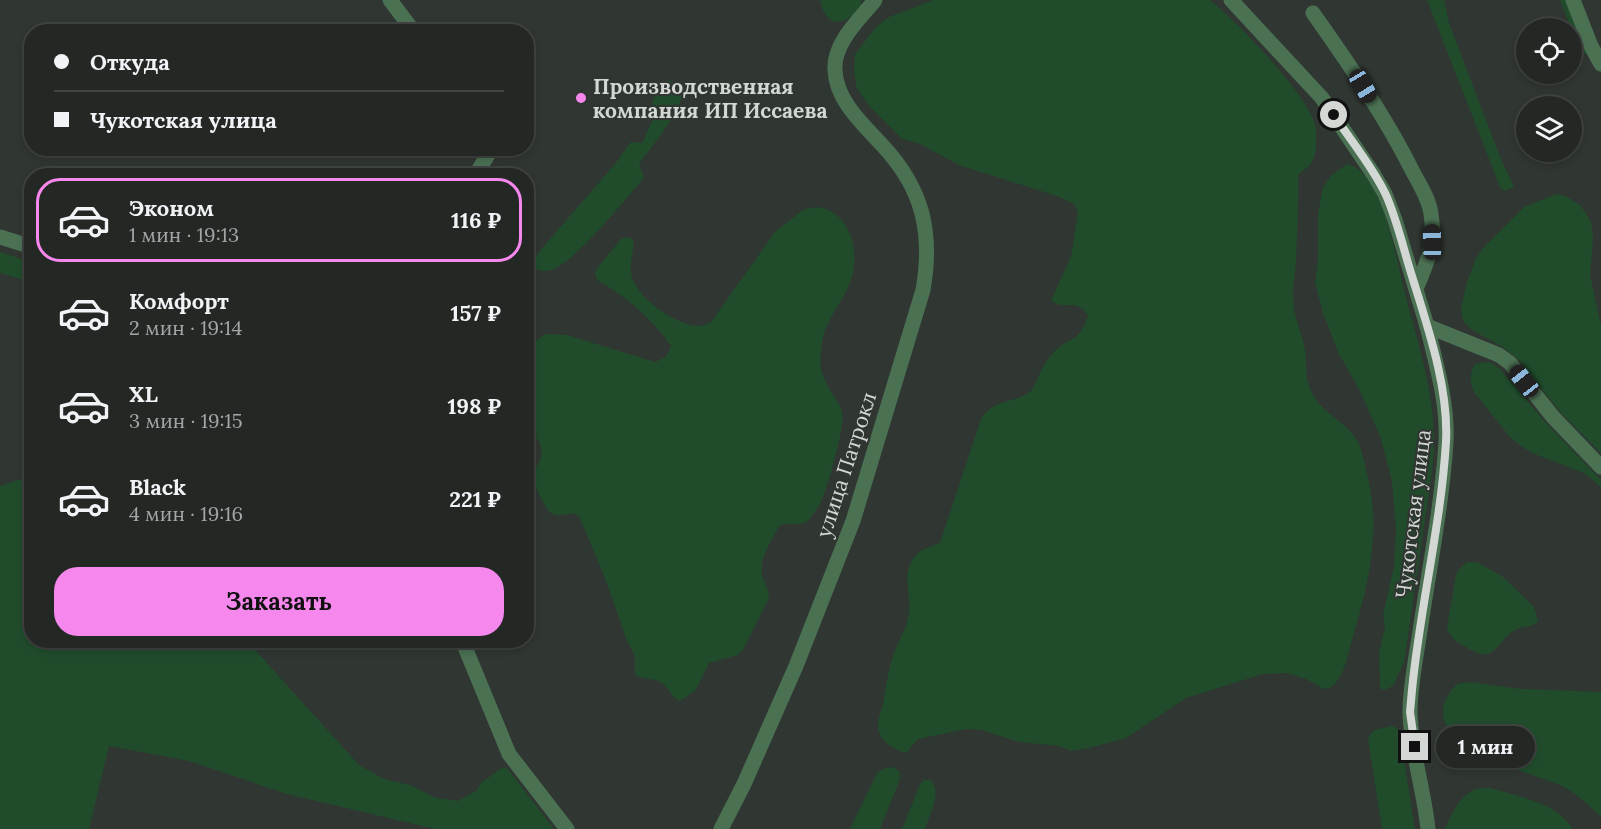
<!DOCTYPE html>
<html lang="ru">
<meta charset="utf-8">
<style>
body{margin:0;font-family:Lora,serif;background:#303432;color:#f1f3f6;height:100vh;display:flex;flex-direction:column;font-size:22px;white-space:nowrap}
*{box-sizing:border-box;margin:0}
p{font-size:20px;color:#a3a6a7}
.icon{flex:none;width:33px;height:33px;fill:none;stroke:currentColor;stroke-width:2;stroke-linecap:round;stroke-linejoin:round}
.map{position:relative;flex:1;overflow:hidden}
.side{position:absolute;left:24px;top:168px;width:510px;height:480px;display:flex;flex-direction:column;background:#242825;border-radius:24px;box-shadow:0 3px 9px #0003,0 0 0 2px #414442}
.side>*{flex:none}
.hud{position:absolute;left:24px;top:24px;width:510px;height:132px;border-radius:24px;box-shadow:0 3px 9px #0003,0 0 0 2px #414442;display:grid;align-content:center;height:132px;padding:0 30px;background:#242825}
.fabs{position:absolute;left:1516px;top:18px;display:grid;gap:12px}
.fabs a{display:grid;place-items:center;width:66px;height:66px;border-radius:50%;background:#242825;box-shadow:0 3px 9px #0003,0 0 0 2px #414442;font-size:30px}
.end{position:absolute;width:27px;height:27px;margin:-14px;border:8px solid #d4d8d5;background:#111;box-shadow:0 0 0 3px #111}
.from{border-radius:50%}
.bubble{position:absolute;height:42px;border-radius:21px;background:#242825;box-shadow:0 3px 9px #0003,0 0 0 2px #414442;font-size:20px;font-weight:700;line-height:42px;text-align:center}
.car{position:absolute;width:18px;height:36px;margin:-18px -9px;border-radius:8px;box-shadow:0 0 4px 2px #0007;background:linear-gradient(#222 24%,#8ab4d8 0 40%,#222 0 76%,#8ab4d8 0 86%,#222 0)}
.hud b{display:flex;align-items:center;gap:21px;height:57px;font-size:22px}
.hud b+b{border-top:2px solid #414442}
.hud i{width:15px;height:15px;background:#f1f3f6}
ul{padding:10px 0 0;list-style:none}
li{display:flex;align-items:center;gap:18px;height:84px;margin:0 12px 9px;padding:0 18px;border:3px solid transparent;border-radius:24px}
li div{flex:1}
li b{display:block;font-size:22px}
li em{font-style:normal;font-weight:700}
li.on{border-color:#f688ed}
li>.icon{width:54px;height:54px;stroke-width:1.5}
.cta{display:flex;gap:12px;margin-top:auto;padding:12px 30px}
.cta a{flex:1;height:69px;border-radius:24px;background:#f688ed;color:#111;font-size:24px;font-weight:700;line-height:69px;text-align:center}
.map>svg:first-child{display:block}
</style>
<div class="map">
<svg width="1601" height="829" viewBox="0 0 1601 829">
<rect width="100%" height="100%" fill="#303631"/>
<g fill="#204c2c">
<path d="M 820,0 L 861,0 L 861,6 C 846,26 826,30 820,0 Z"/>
<path d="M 933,0 L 1210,0 C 1237,22 1307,93 1315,125 C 1317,134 1317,154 1312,162 C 1309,167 1302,171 1298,175 C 1299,203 1297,232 1296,261 C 1296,273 1292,285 1293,297 C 1293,316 1302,332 1305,350 C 1307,360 1305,371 1308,382 C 1315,413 1346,418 1359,444 C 1362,452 1364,461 1366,470 C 1382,529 1369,582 1352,640 C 1347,657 1345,677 1330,688 L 1324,689 L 1306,679 L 1287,673 L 1263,674 L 1186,698 L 1126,738 L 1089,748 L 1071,751 L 1059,746 L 1020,742 L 981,730 L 966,729 L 918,739 L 906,753 C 893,749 878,741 878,725 C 878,716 883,707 884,698 C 887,681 889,665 896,648 C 900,638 906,629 908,618 C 913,599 901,578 913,559 C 919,549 930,547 940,543 L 981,419 C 995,397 1015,405 1032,390 C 1038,378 1044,362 1053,353 C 1071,334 1077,346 1088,316 C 1075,295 1064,313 1051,300 L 1071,257 L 1078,212 L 1074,204 L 1060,197 L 959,165 L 918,143 L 902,139 L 871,108 L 857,89 L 854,71 L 855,54 L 876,27 L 889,17 Z"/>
<polygon points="1427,0 1444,0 1449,23 1500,157 1514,187 1504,191 1500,187"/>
<polygon points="1560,0 1567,0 1586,52 1584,55 1580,53"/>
<path d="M 667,80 L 682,84 C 691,100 649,150 639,164 L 644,177 L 638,185 C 617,209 582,253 556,268 C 548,272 541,272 533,268 L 533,262 L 538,253 L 615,164 L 631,142 L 642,143 L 655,115 L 656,111 L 651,109 C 652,100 659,85 667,80 Z"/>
<path d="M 1347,164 C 1384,171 1397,266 1406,297 C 1418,344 1434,391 1434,440 C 1434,468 1428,498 1424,526 C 1417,571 1411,617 1404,662 L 1393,686 L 1384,690 L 1380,688 L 1379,653 L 1385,627 L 1383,615 L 1394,567 L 1396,529 L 1392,481 L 1380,436 L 1359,389 L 1339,354 L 1323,313 L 1315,282 L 1318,261 L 1318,214 L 1323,187 L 1332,175 Z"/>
<polygon points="1557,194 1567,197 1581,206 1591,222 1593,238 1590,275 1601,326 1601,453 1561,413 1518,359 1503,347 1472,330 1463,321 1461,310 1466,285 1476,258 1484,247 1524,207"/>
<path d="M 818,207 C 849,212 860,248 852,276 C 846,300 825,318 822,343 C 818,366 821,375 833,395 C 836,400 840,405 842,411 C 846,423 827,491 820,504 C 817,509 811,518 806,522 C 797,527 788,522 779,526 C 772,541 759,557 762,575 C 764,583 769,589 769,598 L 743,650 L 738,655 L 709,663 L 695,691 L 680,701 C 671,697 670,690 663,684 C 654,676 642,681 635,674 L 635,656 L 627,641 L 605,578 L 579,516 C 569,510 561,519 551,513 C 545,508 532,482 533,474 C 534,468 540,463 541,456 C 542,452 540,446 540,442 L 527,430 L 527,348 L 545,334 L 567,335 L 655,362 L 666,357 L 671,346 C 653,319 625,296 597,280 L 595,273 L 598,267 L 621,239 L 626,237 L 633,239 C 635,251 629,261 631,272 C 633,296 675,325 698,326 C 702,326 707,324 711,322 L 775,232 L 804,209 Z"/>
<polygon points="0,252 31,262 31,282 0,273"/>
<path d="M 1489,362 L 1499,368 L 1546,423 L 1601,480 L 1601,487 L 1586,474 L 1532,453 L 1517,443 L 1510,437 L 1474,392 C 1470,381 1469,375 1475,364 Z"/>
<polygon points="31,476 32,640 247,641 359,765 384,779 410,785 436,798 458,801 477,790 481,783 503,767 507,768 554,829 435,829 287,794 189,761 109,746 89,829 0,829 0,486"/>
<path d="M 1467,562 L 1477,562 L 1503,577 L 1534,607 L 1538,621 C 1529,629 1526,625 1517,629 C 1494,640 1498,667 1466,647 C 1457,642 1449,638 1447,627 L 1456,575 L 1459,569 Z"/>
<path d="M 1469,682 L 1521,689 L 1601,692 L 1601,817 C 1589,806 1577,793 1562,786 C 1527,771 1401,742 1457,684 Z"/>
<polygon points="1393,726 1397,729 1400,735 1415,829 1382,829 1368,739 1374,730"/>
<polygon points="892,767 899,771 900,779 880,829 850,829 877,773 885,768"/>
<path d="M 924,780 L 931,780 C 942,794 930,813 925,829 L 902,829 L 920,784 Z"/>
<path d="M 1491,788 C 1520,797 1555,802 1573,829 L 1445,829 C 1451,815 1460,795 1476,789 C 1480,788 1487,788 1491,788 Z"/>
</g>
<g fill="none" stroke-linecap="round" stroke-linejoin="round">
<g stroke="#4b7153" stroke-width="15">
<polyline points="390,0 414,32"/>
<polyline points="1231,0 1322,98 1374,175 1385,194 1395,220 1427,326"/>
<polyline points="1573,0 1591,46 1601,64"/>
<path d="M 1313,13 C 1349,64 1385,116 1413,172 C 1420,185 1429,199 1431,214 C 1436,244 1427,263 1416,289"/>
<polyline points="475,176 492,148"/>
<polyline points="0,237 32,247"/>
<polyline points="462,640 509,754 567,829"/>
<path d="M 721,829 L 744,784 L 796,666 L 853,521 L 923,290 C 933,233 923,189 883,146 C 863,124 836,101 835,70 C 833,43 860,19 875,0"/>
<path d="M 1428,829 C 1424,790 1411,752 1410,712 C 1410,686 1416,658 1420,631 C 1429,569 1442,505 1446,442 C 1448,403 1436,364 1427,326 L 1499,355 L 1510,363 L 1553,417 L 1601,467"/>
</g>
</g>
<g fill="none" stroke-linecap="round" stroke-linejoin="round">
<path stroke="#d4d8d5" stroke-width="8" d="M 1334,115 C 1351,141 1373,167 1386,195 C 1397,220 1403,247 1411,273 C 1427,325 1449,387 1446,442 C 1441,525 1420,607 1412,690 L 1410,712 L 1415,747"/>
</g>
<circle fill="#f688ed" stroke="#303631" stroke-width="2" cx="581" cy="98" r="6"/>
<g text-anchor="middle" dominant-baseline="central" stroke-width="4.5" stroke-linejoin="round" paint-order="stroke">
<g font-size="21" font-weight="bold" fill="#d4d8d5" stroke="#303631" text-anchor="start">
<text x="593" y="86">Производственная<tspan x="593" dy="24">компания ИП Иссаева</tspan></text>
</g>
<g font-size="21" fill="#d4d8d5" stroke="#303631">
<text transform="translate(846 465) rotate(-72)">улица Патрокл</text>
<text transform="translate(1413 514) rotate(-83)">Чукотская улица</text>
</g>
</g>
</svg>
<div class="fabs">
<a><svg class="icon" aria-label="locate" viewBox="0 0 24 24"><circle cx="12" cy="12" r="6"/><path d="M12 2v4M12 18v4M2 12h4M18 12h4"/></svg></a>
<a><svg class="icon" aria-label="layers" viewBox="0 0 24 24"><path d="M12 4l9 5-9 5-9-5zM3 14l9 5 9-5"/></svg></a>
</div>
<i class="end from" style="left:1334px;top:115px"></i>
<i class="end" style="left:1415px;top:747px"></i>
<div class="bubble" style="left:1436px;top:726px;width:99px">1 мин</div>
<i class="car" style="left:1363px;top:86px;rotate:149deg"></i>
<i class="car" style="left:1432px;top:242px;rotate:359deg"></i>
<i class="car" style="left:1524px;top:381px;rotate:322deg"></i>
<div class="hud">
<b><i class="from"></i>Откуда</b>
<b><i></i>Чукотская улица</b>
</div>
<section class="side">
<ul>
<li class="on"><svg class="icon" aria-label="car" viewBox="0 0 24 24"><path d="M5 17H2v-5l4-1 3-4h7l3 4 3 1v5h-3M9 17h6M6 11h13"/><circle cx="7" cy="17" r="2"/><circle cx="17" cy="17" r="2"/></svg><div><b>Эконом</b><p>1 мин · 19:13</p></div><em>116 ₽</em></li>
<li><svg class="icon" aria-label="car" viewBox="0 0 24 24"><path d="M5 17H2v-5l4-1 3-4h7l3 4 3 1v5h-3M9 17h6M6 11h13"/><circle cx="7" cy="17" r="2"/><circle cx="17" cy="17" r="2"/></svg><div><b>Комфорт</b><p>2 мин · 19:14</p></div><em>157 ₽</em></li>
<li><svg class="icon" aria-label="car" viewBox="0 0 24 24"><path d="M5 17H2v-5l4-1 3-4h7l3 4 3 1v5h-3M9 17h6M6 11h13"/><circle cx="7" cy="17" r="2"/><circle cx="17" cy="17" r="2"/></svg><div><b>XL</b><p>3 мин · 19:15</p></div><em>198 ₽</em></li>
<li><svg class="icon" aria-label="car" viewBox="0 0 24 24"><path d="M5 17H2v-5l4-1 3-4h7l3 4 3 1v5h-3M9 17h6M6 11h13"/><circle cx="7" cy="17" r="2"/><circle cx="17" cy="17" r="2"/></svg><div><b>Black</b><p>4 мин · 19:16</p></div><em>221 ₽</em></li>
</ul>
<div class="cta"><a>Заказать</a></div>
</section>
</div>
